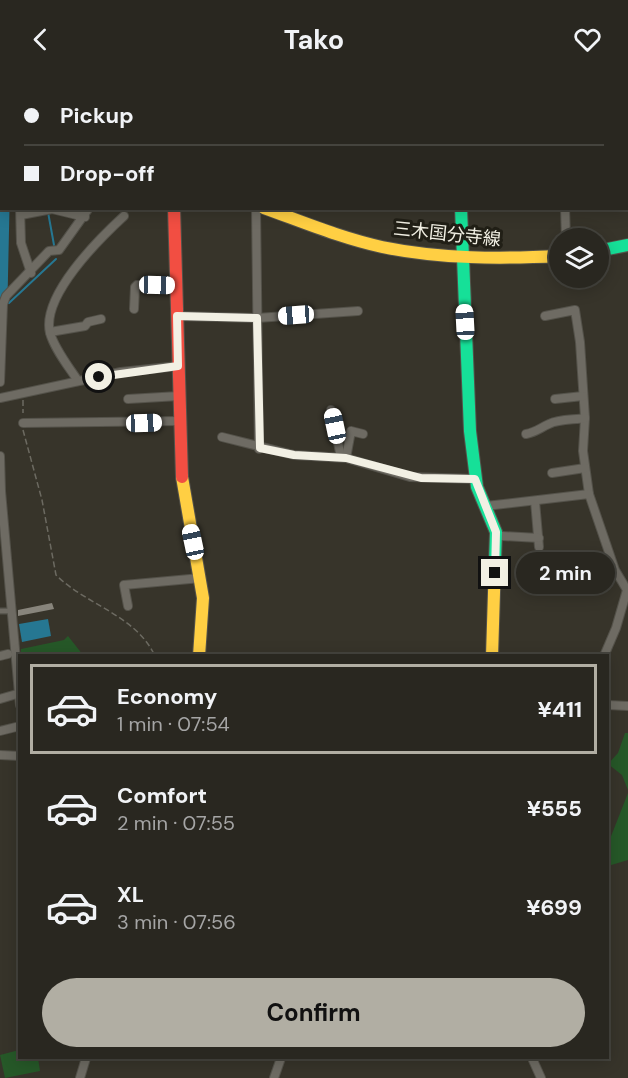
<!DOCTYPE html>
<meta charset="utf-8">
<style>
body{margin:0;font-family:"DM Sans","Noto Sans JP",sans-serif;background:#312f29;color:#f1f3f6;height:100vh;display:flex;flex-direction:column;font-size:22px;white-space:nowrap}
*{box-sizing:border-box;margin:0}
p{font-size:20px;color:#a5a5a5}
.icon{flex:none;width:33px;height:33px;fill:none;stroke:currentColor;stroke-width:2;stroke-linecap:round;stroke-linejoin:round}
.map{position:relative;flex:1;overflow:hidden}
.panel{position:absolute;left:18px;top:576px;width:591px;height:405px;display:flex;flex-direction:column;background:#292720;border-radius:0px;box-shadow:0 3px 15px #0003,0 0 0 2px #45443e}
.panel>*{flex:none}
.guide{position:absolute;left:0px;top:0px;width:628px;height:132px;box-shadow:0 3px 15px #0003,0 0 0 2px #45443e;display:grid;align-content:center;height:132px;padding:0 24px;background:#292720}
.buttons{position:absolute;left:549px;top:150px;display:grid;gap:12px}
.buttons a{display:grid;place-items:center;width:60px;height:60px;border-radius:50%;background:#292720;box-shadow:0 3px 15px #0003,0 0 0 2px #45443e;font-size:30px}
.end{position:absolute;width:27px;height:27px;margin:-14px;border:8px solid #f2f0e4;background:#111;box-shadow:0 0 0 3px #111}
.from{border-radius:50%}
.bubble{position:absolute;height:42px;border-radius:21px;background:#292720;box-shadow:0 3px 15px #0003,0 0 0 2px #45443e;font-size:20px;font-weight:700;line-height:42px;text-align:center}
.car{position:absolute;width:18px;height:36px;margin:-18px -9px;border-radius:8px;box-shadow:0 0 4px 2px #0007;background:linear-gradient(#fff 24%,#345 0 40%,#fff 0 76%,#345 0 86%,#fff 0)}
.guide b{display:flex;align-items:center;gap:21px;height:57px;font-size:22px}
.guide b+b{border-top:2px solid #45443e}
.guide i{width:15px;height:15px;background:#f1f3f6}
ul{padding:10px 0 0;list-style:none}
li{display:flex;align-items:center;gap:18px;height:90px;margin:0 12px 9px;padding:0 12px;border:3px solid transparent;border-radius:0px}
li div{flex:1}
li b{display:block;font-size:22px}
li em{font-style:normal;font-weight:700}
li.on{border-color:#b1aea3}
li>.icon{width:54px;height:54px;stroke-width:1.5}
.button{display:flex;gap:12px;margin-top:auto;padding:12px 24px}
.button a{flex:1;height:69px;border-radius:36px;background:#b1aea3;color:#111;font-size:24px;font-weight:700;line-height:69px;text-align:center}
header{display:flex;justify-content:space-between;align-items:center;height:78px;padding:0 24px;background:#292720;font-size:27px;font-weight:700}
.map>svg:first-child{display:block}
</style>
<header><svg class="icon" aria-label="back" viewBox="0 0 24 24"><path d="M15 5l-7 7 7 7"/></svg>Tako<svg class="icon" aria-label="heart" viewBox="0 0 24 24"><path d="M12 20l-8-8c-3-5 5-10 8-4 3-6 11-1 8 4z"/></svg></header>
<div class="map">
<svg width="628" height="1000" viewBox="0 0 628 1000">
<rect width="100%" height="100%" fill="#37342a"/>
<g fill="#265828">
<polygon points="68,558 83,577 21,577 21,571 64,562"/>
<polygon points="625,655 628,655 628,712 622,697 608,686 618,675"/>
<polygon points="628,715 628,782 608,788 608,766"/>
<polygon points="19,972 20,980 38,980 40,993 5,1000 0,977"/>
</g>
<polygon fill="#267792" points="48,541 51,558 22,564 19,546"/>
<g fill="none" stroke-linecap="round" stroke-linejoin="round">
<g stroke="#267792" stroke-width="2">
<polyline points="29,0 29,2"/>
<polyline points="48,134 54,167"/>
<polyline points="9,225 56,181"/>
</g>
<g stroke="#267792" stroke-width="15">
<polyline points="0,99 2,124"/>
<polyline points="0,221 2,130"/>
</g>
</g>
<polygon fill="#88857c" points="52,525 54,531 18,538 18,532"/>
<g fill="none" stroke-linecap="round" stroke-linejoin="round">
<g stroke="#54524a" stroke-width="7">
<polyline id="lane" points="0,533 10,533"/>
</g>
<g stroke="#54524a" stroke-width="10">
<g id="street">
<polyline points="171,0 171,2"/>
<polyline points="373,0 373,2"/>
<polyline points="446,0 447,2"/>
<polyline points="554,0 554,2"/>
<polyline points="506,2 506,0"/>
<polyline points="20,130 21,165 31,195"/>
<polyline points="256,130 259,371"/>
<polyline points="565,130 566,160"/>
<polyline points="21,137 52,131 85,139"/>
<polyline points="134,231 135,209 137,207 176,208"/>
<polyline points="177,238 257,240 358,233"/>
<polyline points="545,238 575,232 580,264 585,340 583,373 589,416 615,492 627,512 616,550 604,578"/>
<polyline points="50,254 85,248 88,244 101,241"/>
<path d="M 78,303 C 69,289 55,272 50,255 C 41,218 99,161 124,138"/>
<polyline points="0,304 3,226 6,218 49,173 59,172 89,130"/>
<polyline points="0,320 121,294 178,288"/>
<polyline points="128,321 179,318"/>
<polyline points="555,321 583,318"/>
<polyline points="331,332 341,379"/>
<polyline points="23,345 179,343"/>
<path d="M 526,356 C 536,354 540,350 549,346 C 559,341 574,342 585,340"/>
<polyline points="222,359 294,377 346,380 410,399 475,401"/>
<polyline points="0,378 1,413 20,627"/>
<polyline points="346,380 351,353 363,356"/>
<polyline points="552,395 585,390"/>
<polyline points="535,423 539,469"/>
<polyline points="486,428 589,416"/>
<polyline points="502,458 539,460"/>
<polyline points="128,528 124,507 201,500"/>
<polyline points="0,578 8,576"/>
<polyline points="0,621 17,616"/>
<polyline points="608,627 628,628"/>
<polyline points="0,653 16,649"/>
<polyline points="0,677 20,678"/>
<polyline points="532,980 541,1000"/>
<polyline points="80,1000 86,980"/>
<polyline points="274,1000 281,980"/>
</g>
</g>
<g stroke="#54524a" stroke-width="14">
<g id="fast">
<polyline points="461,130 470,353 477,409 496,454 495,483"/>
<polyline points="598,173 628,167"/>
</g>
</g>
<g stroke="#54524a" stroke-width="14">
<g id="slow">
<path d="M 264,130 C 303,144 341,160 382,169 C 441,181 500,181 560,178"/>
<polyline points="182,399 203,520 199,578"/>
<polyline points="492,578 495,483"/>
</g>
</g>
<g stroke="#54524a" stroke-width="14">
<g id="jam">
<polyline points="0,45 2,46"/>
<polyline points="174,130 182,399"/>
</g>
</g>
<g stroke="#6c6a61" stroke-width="1.5" stroke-dasharray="6 3" stroke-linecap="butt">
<polyline points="23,322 23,335"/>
<path d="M 23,352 L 42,422 L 56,497 C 86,527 136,537 155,578"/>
</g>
<use href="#lane" stroke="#6e6b63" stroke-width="4.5"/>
<use href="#street" stroke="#6e6b63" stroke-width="8"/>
<use href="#fast" stroke="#16e098" stroke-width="12"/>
<use href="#slow" stroke="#ffcf43" stroke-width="12"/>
<use href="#jam" stroke="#f24e42" stroke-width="12"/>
</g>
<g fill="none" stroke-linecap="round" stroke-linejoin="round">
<polyline stroke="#f2f0e4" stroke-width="8" points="99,299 178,288 177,238 257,240 260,370 294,377 346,380 421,400 475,401 496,454 495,495"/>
</g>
<g text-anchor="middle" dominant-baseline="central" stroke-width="6" stroke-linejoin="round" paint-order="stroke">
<g font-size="18" fill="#f2f0e4" stroke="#211f16">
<text transform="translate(447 156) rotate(6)">三木国分寺線</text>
</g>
</g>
</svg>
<div class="buttons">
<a><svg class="icon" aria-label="layers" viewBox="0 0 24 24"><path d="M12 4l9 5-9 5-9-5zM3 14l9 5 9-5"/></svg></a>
</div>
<i class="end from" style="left:99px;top:299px"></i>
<i class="end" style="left:495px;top:495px"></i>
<div class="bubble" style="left:516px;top:474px;width:99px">2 min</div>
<i class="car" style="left:157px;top:207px;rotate:91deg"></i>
<i class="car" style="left:296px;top:237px;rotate:266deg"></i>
<i class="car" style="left:465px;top:244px;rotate:357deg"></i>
<i class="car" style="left:144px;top:345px;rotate:88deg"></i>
<i class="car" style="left:335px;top:348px;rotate:348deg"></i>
<i class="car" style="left:193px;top:464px;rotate:348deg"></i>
<div class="guide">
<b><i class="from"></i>Pickup</b>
<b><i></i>Drop-off</b>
</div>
<section class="panel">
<ul>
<li class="on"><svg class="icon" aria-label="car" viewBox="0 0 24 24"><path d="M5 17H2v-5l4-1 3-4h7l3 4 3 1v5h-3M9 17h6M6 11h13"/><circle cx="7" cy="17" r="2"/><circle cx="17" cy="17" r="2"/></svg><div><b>Economy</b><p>1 min · 07:54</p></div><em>¥411</em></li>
<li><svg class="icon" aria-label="car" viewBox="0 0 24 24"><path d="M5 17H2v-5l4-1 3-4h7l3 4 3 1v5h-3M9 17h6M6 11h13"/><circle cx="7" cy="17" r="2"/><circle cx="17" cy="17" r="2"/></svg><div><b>Comfort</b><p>2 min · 07:55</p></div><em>¥555</em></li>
<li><svg class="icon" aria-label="car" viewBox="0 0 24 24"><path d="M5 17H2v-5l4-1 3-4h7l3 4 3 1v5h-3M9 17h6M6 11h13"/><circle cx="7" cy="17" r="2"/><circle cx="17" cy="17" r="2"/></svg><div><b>XL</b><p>3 min · 07:56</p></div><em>¥699</em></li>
</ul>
<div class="button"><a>Confirm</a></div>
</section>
</div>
